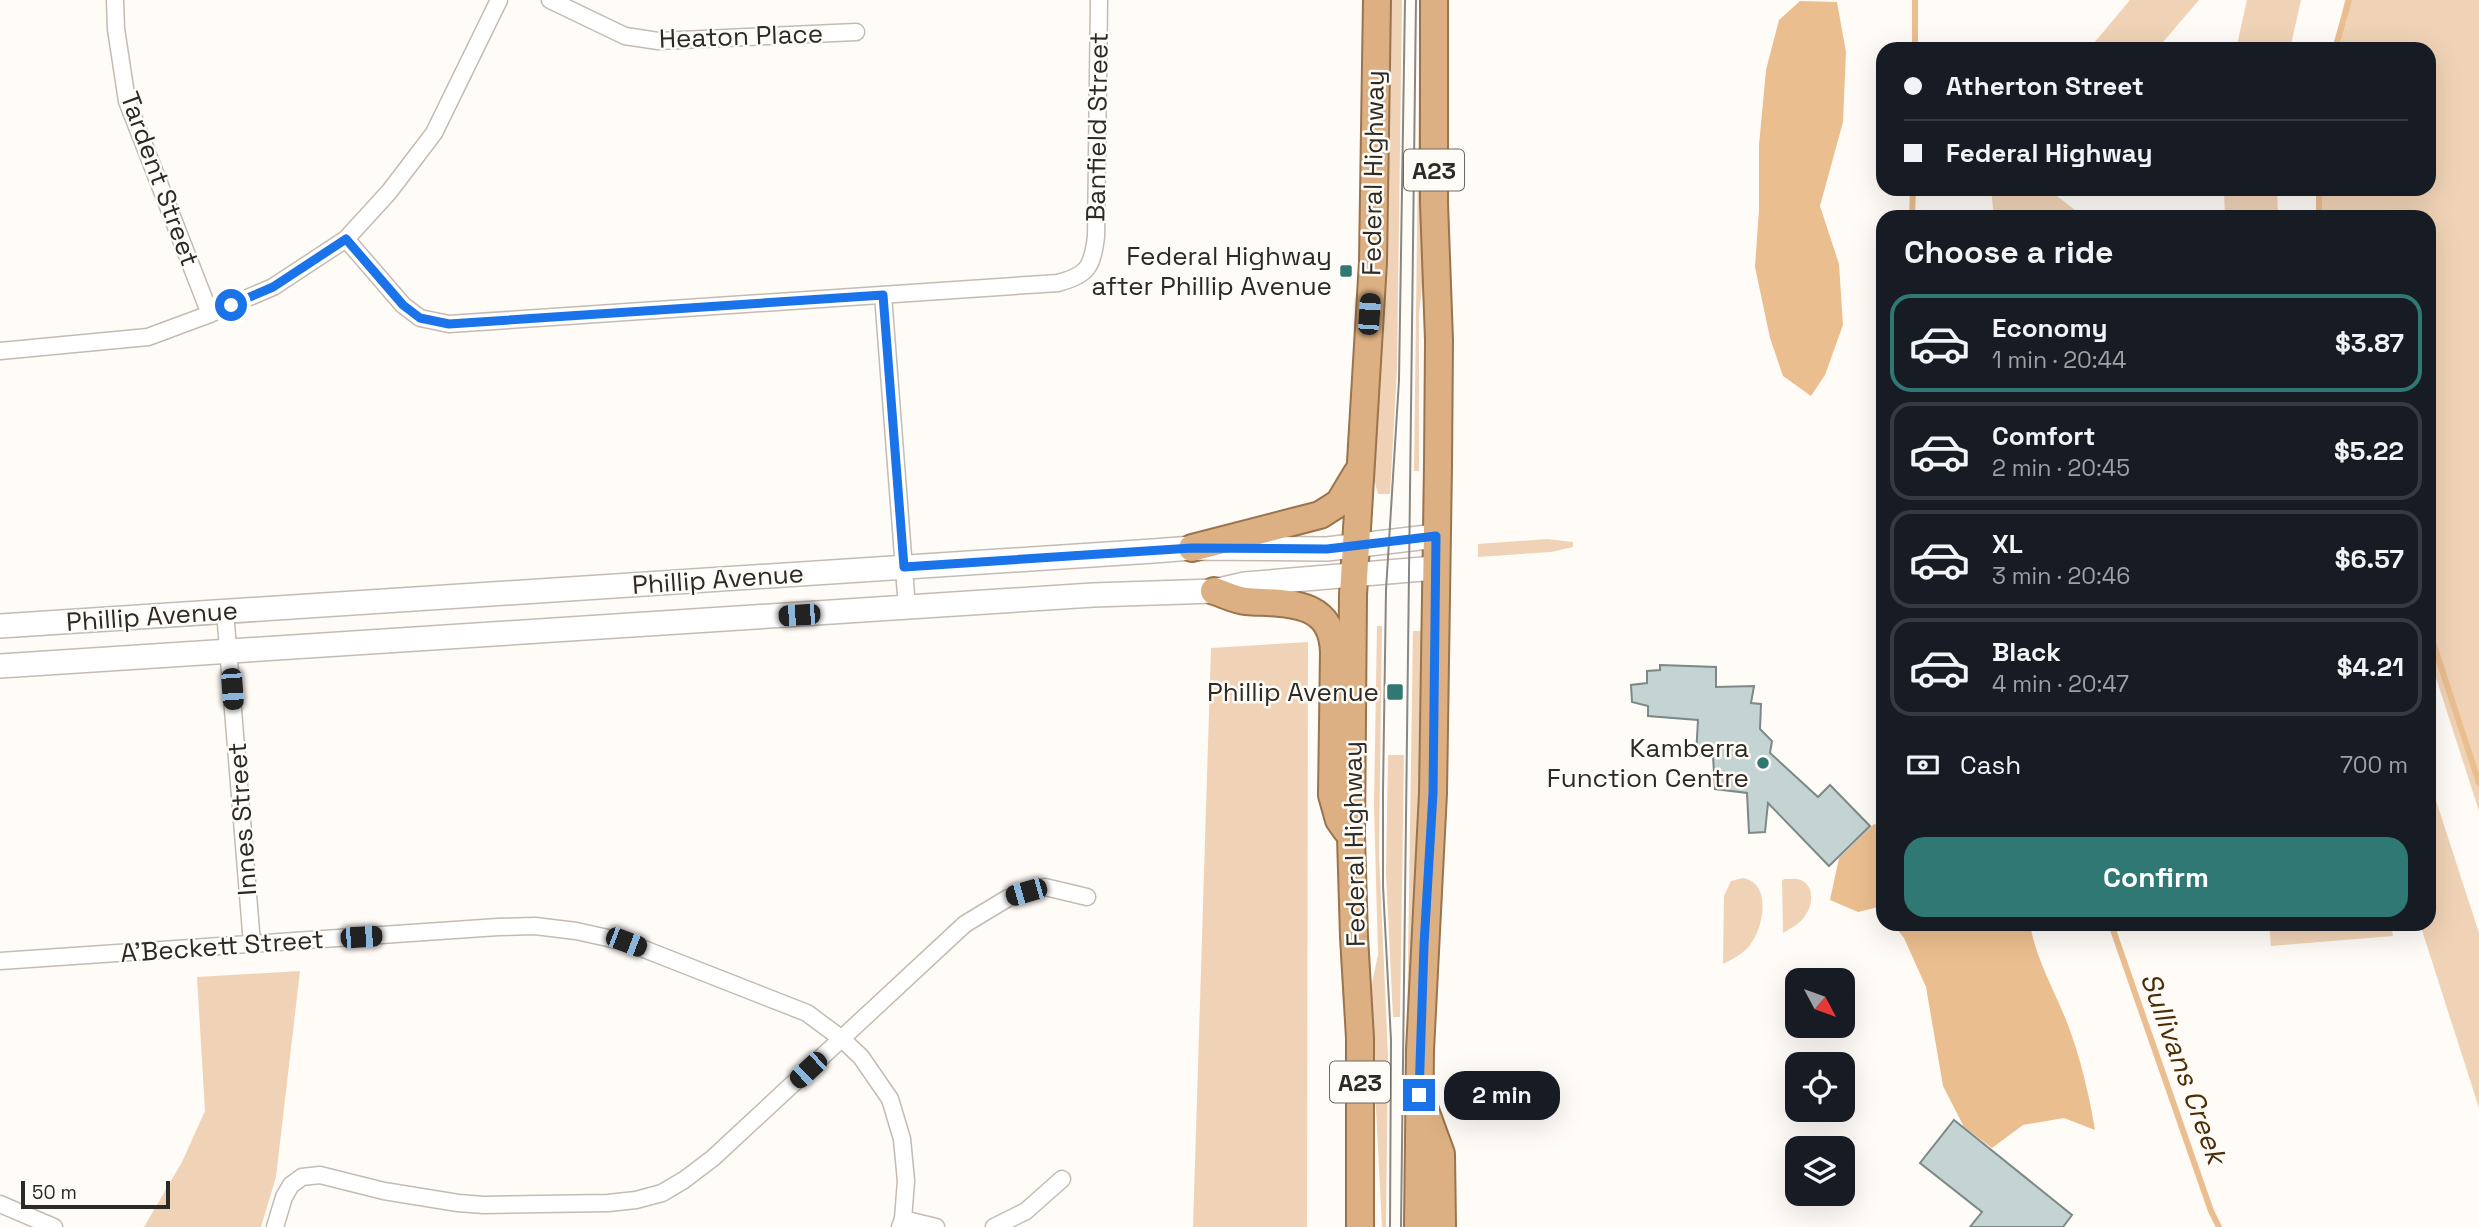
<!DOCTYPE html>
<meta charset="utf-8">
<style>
body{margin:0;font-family:"Space Grotesk",sans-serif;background:#20242c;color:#f1f3f6;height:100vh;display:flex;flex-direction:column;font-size:26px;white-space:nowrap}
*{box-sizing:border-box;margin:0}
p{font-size:23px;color:#9ea1a6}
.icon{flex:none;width:38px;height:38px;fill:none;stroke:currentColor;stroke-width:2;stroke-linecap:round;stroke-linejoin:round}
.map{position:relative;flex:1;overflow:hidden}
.sheet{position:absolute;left:1876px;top:210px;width:560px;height:721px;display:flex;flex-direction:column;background:#171b24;border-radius:21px;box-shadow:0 7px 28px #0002}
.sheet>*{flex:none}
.banner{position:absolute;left:1876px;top:42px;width:560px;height:154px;border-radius:21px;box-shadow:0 7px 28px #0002;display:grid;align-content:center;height:154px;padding:0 28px;background:#171b24}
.needle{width:46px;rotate:131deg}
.tools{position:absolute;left:1785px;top:968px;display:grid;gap:14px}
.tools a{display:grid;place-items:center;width:70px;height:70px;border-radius:14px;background:#171b24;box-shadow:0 7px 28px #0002;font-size:35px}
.scale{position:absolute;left:21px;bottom:18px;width:149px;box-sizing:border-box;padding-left:7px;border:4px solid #2d2925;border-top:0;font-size:19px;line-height:24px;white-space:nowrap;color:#2d2925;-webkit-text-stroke:5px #fffbf7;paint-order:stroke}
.end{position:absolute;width:32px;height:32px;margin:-16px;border:9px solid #1a73e8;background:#fff;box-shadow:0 0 0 4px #fff}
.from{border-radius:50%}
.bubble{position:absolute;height:49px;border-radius:21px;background:#171b24;box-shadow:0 7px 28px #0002;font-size:23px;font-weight:600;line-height:49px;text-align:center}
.car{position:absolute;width:21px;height:42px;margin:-21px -10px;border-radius:9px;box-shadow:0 0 5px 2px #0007;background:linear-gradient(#222 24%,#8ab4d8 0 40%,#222 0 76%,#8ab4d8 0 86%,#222 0)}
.banner b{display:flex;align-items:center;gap:24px;height:66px;font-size:26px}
.banner b+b{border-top:2px solid #363941}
.banner i{width:18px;height:18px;background:#f1f3f6}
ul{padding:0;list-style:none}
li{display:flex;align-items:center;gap:21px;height:98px;margin:0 14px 10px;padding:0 14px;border:4px solid #363941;border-radius:21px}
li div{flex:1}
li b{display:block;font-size:26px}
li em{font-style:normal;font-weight:600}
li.current{border-color:#307873}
li>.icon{width:63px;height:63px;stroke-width:1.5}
h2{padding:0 28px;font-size:32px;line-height:84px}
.pay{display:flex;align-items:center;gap:18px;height:77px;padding:0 28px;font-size:26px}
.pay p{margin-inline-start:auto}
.button{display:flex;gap:14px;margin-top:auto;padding:14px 28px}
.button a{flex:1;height:80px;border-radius:21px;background:#307873;color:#fff;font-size:28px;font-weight:600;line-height:80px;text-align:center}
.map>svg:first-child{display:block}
</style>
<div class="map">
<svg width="2479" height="1227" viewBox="0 0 2479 1227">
<rect width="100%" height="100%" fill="#fffbf7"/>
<g fill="#f0d3b6">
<polygon points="1391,0 1402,0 1397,369 1390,494 1378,494 1373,475 1386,280"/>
<polygon points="1420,0 1425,0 1427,239 1419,315 1419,471 1414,471"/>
<polygon points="2130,0 2199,0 2157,49 2089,49"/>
<polygon points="2247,0 2301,0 2290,49 2236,49"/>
<polygon points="2345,0 2479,0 2479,811 2429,656 2429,217 2316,217 2316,189 2429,189 2429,49 2334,49"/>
<polygon points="1991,189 2048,189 2084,217 1994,217"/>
<polygon points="2224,189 2277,189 2278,217 2225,217"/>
<polygon points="1547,539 1573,542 1573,547 1551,552 1478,557 1478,544"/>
<polygon points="1377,626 1382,626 1379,853 1388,1055 1386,1227 1382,1227 1370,992 1378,955 1374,805"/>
<polygon points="1413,631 1421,631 1425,643 1408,1227 1404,1227"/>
<polygon points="1308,642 1307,1227 1193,1227 1211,648"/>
<polygon points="1388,755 1404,755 1400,1017 1393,1017 1386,874"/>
<polygon points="2429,779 2479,933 2479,1108 2420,924 2429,924"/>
<path d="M 1743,878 C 1772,883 1764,928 1750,945 C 1743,954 1733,959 1723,964 L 1724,896 L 1731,881 Z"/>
<path d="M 1784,879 C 1790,879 1797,878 1801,880 C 1815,887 1813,905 1805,916 C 1800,924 1791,928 1783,933 L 1782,881 Z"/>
<polygon points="2269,924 2391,924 2393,936 2271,946"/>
<polygon points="300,971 276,1177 261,1227 144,1227 182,1162 205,1111 197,977"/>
</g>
<g fill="#ebbe8f">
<polygon points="1800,1 1837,2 1846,52 1843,122 1820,206 1839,264 1843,325 1825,375 1811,396 1783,376 1770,338 1755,267 1759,210 1759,145 1766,70 1779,20"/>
<polygon points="1874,824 1883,827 1883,913 1878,907 1858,912 1830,900 1839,858"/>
<path d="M 1893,924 L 2030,924 C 2036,960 2055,991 2068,1025 C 2081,1060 2089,1094 2095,1130 L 2064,1118 L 2023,1125 L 1992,1148 L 1964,1127 L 1943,1086 L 1926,987 L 1904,938 Z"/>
</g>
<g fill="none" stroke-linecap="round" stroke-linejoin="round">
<g stroke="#ebbe8f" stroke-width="6">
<polyline points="1915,49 1915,0"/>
<polyline points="2335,49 2349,0"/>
<polyline points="2319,189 2319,217"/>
<polyline points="1912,217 1913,189"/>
<polyline points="2429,630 2479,783"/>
<polyline points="2111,924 2211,1211 2219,1227"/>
</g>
</g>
<g fill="#c4d4d2" stroke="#7b8988" stroke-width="2">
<polygon points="1660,665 1716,667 1716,687 1754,686 1751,703 1761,704 1760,729 1772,741 1770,753 1818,797 1830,785 1870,826 1829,866 1768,803 1765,832 1749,833 1747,793 1715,789 1713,756 1696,755 1698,720 1648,716 1648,706 1632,702 1631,685 1647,683 1647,671 1660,670"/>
<polygon points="1954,1120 2072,1215 2063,1227 1970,1227 1982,1212 1920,1163"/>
</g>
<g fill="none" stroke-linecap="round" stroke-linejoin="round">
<g stroke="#c5bbb2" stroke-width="19">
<g id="minor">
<polyline points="115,0 116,29 127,101 210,314"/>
<polyline points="550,0 625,36 658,41 856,32"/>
<path d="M 346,239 L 403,305 L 420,318 L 449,324 L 1058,283 C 1088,275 1092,267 1096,237 L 1099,0"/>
<polyline points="883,295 907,608"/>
<polyline points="0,351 148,337 210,314 273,287 346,239 389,192 434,133 499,0"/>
<polyline points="225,611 252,944"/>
<polyline points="0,961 498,927 535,926 576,931 626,942 807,1013 842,1039 861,1057 890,1099 902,1139 906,1181 903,1219 900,1227"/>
<polyline points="0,1204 54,1227"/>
<polyline points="903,1219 936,1227"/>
<polyline points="275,1227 284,1197 291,1185 302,1177 320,1175 384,1191 458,1203 484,1205 608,1203 636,1200 662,1193 684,1180 713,1158 965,924 1008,898 1045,887 1087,897"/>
<polyline points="994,1227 1026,1211 1062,1179"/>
</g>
</g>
<g stroke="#c5bbb2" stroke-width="26">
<g id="secondary">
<polyline points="0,626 1153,551 1192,548 1327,549 1436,536"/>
<polyline points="0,666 1093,595 1214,591 1245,584 1435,568"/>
</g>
</g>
<g stroke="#99744d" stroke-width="30">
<g id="trunk">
<polyline points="1192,548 1320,515 1339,503 1357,473"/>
<path d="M 1214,591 C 1224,594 1235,600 1246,601 C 1285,604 1332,598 1334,652 L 1332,795 L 1339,820 L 1346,830"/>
<polyline points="1425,1110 1441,1154 1442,1227"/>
<polyline points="1360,1227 1360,1038 1354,937 1351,837 1353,595 1373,262 1377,0"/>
<polyline points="1418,1227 1420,1050 1433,793 1438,465 1439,340 1434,203 1434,0"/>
</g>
</g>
<use href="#minor" stroke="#fff" stroke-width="16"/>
<use href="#secondary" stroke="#fff" stroke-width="23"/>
<use href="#trunk" stroke="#dcb082" stroke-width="26"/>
<g stroke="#8a8682" stroke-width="2">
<polyline points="1390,1227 1391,1040 1383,886 1383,791 1386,590 1399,380 1405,0"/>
<polyline points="1401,1227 1416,0"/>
</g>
</g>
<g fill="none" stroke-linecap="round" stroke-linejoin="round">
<polyline stroke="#1a73e8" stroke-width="9" points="231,305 273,287 346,239 403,305 420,318 449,324 883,295 904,567 1192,548 1327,549 1436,536 1433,793 1424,945 1419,1095"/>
</g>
<g fill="#307873" stroke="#fffbf7" stroke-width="2.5">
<rect x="1339" y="264" width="14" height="14" rx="3.5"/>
<rect x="1386" y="683" width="18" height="18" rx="3.5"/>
<circle cx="1763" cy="763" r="7"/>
</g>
<g text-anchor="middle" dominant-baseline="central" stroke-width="5" stroke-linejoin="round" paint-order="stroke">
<g fill="#fffbf7" stroke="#6c6864" stroke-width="2">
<rect x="1404" y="149.5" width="60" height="41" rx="5"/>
<rect x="1330" y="1061.5" width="60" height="41" rx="5"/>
</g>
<g font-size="24" font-weight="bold" fill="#2d2925">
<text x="1434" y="170">A23</text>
<text x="1360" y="1082">A23</text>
</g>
<g font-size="26" fill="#2d2925" stroke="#fffbf7">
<text transform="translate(741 36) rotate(-2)">Heaton Place</text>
<text transform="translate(1097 127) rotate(-89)">Banfield Street</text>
<text transform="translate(1373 173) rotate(-89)">Federal Highway</text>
<text transform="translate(160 179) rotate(70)">Tardent Street</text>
<text transform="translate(718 579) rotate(-4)">Phillip Avenue</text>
<text transform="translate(152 616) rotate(-4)">Phillip Avenue</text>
<text transform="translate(242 819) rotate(-94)">Innes Street</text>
<text transform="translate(1354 844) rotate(-91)">Federal Highway</text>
<text transform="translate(222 946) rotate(-4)">A'Beckett Street</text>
</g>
<g font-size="26" fill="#2d2925" stroke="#fffbf7" text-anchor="end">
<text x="1332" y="256">Federal Highway<tspan x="1332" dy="30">after Phillip Avenue</tspan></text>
<text x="1379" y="692">Phillip Avenue</text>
<text x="1749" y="748">Kamberra<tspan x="1749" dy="30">Function Centre</tspan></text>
</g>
<g font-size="28" font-style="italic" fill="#4b2d07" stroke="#fffbf7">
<text transform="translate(2184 1068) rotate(70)">Sullivans Creek</text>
</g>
</g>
</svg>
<div class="tools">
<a><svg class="needle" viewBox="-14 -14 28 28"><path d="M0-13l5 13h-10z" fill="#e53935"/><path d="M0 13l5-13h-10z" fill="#9ea1a6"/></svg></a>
<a><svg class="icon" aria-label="locate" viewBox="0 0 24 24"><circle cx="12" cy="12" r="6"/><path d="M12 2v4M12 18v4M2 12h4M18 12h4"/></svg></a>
<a><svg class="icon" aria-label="layers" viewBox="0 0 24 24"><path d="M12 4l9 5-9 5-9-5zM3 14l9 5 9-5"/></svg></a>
</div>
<div class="scale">50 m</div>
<i class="end from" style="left:231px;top:305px"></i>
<i class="end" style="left:1419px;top:1095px"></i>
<div class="bubble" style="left:1444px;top:1071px;width:116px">2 min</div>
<i class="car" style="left:1369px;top:314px;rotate:4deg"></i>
<i class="car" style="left:799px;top:615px;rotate:266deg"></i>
<i class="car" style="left:232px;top:689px;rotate:176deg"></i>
<i class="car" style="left:1026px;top:892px;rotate:254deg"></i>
<i class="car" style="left:361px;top:937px;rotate:86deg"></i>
<i class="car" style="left:626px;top:942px;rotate:111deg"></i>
<i class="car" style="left:808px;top:1070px;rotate:227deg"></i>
<div class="banner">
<b><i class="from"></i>Atherton Street</b>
<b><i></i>Federal Highway</b>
</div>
<section class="sheet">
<h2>Choose a ride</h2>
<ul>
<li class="current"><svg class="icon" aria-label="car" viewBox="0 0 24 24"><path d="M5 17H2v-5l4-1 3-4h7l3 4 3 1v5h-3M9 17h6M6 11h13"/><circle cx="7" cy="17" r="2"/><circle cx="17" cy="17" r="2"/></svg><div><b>Economy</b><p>1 min · 20:44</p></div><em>$3.87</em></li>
<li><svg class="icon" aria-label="car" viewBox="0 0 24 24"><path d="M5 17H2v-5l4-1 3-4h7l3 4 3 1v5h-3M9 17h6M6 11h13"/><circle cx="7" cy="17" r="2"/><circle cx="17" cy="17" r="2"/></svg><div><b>Comfort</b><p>2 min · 20:45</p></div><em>$5.22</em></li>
<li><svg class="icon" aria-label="car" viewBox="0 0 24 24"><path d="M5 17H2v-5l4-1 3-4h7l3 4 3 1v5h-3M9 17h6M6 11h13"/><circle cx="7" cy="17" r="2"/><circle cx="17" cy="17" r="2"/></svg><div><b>XL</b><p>3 min · 20:46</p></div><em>$6.57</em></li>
<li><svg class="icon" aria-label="car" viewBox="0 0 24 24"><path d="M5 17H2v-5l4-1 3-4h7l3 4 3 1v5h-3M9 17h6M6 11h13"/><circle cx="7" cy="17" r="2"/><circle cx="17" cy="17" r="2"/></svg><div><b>Black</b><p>4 min · 20:47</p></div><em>$4.21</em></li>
</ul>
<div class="pay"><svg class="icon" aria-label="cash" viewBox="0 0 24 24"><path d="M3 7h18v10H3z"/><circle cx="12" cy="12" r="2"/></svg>Cash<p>700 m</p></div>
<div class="button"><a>Confirm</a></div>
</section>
</div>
